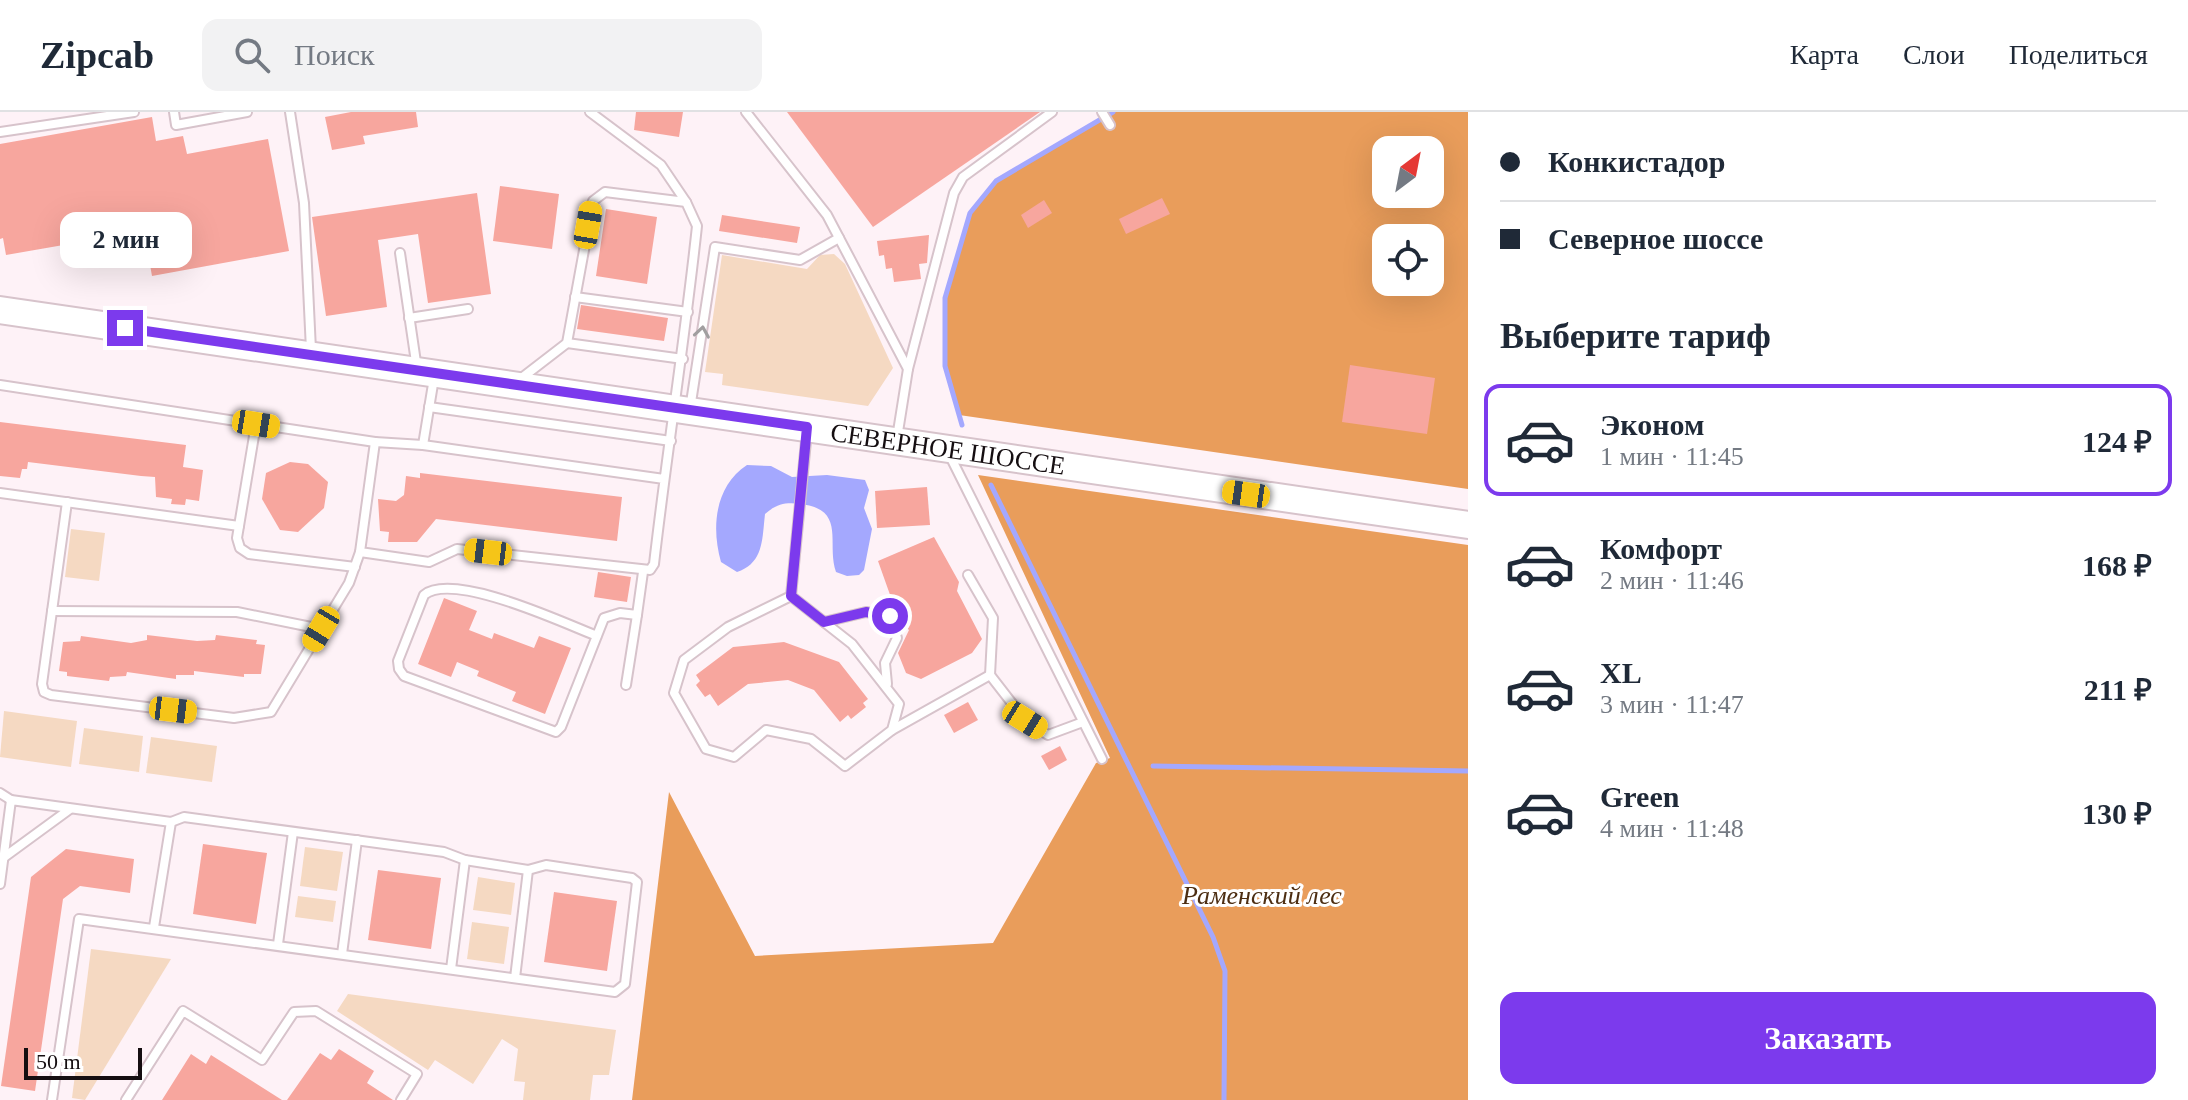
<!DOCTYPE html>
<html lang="ru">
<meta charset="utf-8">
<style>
body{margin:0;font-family:"Times New Roman",serif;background:#f2f2f3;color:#1f2937;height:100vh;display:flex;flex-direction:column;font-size:30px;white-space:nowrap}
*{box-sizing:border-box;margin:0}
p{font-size:26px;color:#747a83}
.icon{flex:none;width:44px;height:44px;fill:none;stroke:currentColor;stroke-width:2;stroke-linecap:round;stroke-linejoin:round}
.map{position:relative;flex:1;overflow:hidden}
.drawer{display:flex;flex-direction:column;background:#fff;width:720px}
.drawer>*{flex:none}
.hud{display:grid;align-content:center;height:176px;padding:0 32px;background:#fff}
.needle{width:52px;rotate:32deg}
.tools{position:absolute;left:1372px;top:24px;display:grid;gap:16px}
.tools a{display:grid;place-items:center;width:72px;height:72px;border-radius:16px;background:#fff;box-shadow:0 8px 32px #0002;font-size:40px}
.scale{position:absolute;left:24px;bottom:20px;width:118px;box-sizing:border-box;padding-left:8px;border:4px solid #150e11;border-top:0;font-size:22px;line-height:28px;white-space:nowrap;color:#150e11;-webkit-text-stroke:6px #fff;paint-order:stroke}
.end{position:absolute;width:36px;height:36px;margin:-18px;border:10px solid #7c3aed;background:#fff;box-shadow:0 0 0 4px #fff}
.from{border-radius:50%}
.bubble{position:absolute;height:56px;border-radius:16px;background:#fff;box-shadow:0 8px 32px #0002;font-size:26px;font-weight:800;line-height:56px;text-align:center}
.car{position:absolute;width:24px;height:48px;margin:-24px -12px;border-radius:10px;box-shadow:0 0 6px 2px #0007;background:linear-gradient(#f5c518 24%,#345 0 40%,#f5c518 0 76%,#345 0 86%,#f5c518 0)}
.hud b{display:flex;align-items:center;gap:28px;height:76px;font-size:30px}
.hud b+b{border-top:2px solid #e0e1e3}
.hud i{width:20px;height:20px;background:#1f2937}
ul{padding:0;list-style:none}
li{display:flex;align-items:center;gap:24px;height:112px;margin:0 16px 12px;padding:0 16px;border:4px solid transparent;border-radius:16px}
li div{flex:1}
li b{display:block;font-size:30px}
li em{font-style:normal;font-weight:800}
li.current{border-color:#7c3aed}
li>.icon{width:72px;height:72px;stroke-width:1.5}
h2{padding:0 32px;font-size:36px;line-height:96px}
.cta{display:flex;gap:16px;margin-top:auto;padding:16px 32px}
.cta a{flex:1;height:92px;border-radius:16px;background:#7c3aed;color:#fff;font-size:32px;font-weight:800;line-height:92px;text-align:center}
header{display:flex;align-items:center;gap:48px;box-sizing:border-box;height:112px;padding:0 40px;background:#fff;border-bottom:2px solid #e0e1e3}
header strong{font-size:38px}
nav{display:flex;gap:44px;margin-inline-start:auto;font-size:28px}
.search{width:560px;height:72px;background:#f2f2f3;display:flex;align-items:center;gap:20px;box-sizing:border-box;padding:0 28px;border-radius:16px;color:#747a83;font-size:30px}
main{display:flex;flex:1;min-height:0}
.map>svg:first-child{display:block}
</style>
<header>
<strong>Zipcab</strong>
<div class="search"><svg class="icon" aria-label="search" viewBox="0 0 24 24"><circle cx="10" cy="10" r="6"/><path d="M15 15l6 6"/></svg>Поиск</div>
<nav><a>Карта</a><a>Слои</a><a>Поделиться</a></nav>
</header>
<main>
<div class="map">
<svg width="1468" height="988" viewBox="0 0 1468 988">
<rect width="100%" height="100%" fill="#fef2f7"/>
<g fill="#f5d9c2">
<polygon points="834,142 845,152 893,256 868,294 722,273 723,262 705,260 722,143 807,157 820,143"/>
<polygon points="71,417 105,421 99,469 65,465"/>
<polygon points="4,599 77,609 71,655 0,645"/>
<polygon points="84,616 143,624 139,660 79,652"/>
<polygon points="151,625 217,634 212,670 146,661"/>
<polygon points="305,735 343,740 337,779 300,774"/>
<polygon points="478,765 515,771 511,803 473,798"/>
<polygon points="298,784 336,789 333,810 295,805"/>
<polygon points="472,810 509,815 504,852 467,847"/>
<polygon points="91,837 171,847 85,988 72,986"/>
<polygon points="348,882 616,918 609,963 593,963 590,988 523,988 525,970 514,969 518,937 502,927 473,972 435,948 428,958 337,899"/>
</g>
<g fill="#e99d5b" fill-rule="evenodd">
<path d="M 1113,0 L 1468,0 L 1468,377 L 959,303 L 945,255 L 945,186 L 970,101 L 996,69 ZM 1386,38 L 1430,38 L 1430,82 L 1386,82 ZM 1386,126 L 1430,126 L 1430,170 L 1386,170 Z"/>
<polygon points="978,363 1468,433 1468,988 632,988 669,680 755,844 993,831 1096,651 1110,646"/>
</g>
<path fill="#a4a8fe" d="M 747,353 L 771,354 L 792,365 L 827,363 L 865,368 L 869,378 L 864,396 L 872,417 L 864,458 L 859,463 L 847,464 L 836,460 C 826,431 847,397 800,392 C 786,390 776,392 765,402 C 762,427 764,451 737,460 L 721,450 C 711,415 715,374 747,353 Z"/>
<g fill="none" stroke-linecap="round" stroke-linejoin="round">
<g stroke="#a4a8fe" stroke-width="5">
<polyline points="962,313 945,254 945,186 970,101 996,69 1113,0"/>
<polyline points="991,373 1213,825 1225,859 1224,988"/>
<polyline points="1153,654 1468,659"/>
</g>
</g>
<g fill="#f7a69e">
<polygon points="351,0 416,0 418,15 363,24 365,32 332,38 325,5"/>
<polygon points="636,0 683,0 679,25 634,18"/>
<polygon points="787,0 1040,0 873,115"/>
<polygon points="152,5 156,29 183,24 187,42 268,27 289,139 152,164 144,119 6,143 3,126 0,127 0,32"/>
<polygon points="500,74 559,82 552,137 493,129"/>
<polygon points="477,81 491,182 428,191 418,122 378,128 387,195 326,204 312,105"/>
<polygon points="1162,86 1170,102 1126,122 1119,107"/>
<polygon points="1044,88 1052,101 1028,116 1021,103"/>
<polygon points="606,97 657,105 647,172 596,164"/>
<polygon points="722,103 800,115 797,131 719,119"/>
<polygon points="929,123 927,151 919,152 921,167 894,170 892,156 886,157 884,143 879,144 877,129"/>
<polygon points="581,193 668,206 664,229 577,217"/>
<polygon points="1350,253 1435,266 1427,322 1342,310"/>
<polygon points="0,310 186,333 183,355 203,358 199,389 186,387 185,393 171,392 172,387 156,385 155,365 141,364 28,350 27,357 22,357 20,366 0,364"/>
<polygon points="290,350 308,352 328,370 324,396 298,420 280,418 262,387 266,361"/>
<polygon points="420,361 622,385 617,429 436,407 417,430 388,430 389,420 380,419 378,387 396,389 404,383 406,364 420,366"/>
<polygon points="927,375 930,413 877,416 875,379"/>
<polygon points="934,425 959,470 957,479 982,527 972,541 921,567 906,561 898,541 909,518 899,508 878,449"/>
<polygon points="598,460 631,465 627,490 594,485"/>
<polygon points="444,486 477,499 469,518 492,527 494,521 534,536 539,524 571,536 545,602 512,589 516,580 477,564 479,559 457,550 451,565 418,552"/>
<polygon points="147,523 197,529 215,528 216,523 257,528 256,532 265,533 261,562 244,562 244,565 194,559 194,563 176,563 176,567 127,560 126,564 110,565 109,569 67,564 67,560 59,559 63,530 80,529 81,524 131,531 147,528"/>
<polygon points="784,530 839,550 868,587 863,591 866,595 851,607 848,603 840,610 814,578 788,568 748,572 718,594 710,582 705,585 696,573 700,569 696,563 733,535"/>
<polygon points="968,590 978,608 954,621 944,603"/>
<polygon points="1060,634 1067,648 1049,658 1041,644"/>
<polygon points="203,732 267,741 256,812 193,802"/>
<polygon points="66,737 134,747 130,781 80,774 63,787 35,979 1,974 31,765"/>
<polygon points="378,758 441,766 431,837 368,828"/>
<polygon points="554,780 617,789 607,859 544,850"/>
<polygon points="339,937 374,959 367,971 393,988 287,988 320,941 331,948"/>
<polygon points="191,942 206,952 211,943 282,988 162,988"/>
</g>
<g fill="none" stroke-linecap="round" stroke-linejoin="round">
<g stroke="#d7c3cb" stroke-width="12">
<g id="service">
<polyline points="174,0 176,13 247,0"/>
<polyline points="290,0 304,91 311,238"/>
<polyline points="590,0 661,53 686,90"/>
<polyline points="746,0 827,103 908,257 897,326"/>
<polyline points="1102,0 1110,13"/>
<polyline points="0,20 134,0"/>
<polyline points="400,141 417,257"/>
<polyline points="575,185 688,200"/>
<polyline points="409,206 468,197"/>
<polyline points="567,231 683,247"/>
<polyline points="908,257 954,81 963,65 1052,0"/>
<path d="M 519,268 L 567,231 L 593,89 L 605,80 L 686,90 L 697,114 C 685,227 667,339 654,452 L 650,458 L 457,437 L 429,450 L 360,440 L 375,330 L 423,333 L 664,367"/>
<polyline points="0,273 256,312"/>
<polyline points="429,295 671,329"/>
<polyline points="690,297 715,135 800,148 839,126"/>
<polyline points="423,333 434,266"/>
<polyline points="949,342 1102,647"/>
<polyline points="0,381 239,414"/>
<polyline points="67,390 42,572 44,580 51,583 234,606 271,600 349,471 360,440"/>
<polyline points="355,455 249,442 240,436 237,426 256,312 375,330"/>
<polyline points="968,463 993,506 990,563"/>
<polyline points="791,484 852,532 899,592 892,618 845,654 811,627 766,618 734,645 706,637 674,581 684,548 728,515 791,484 807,319"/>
<polyline points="52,499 237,500 321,517"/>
<polyline points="824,510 866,500 890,504 897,526 885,551 887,572"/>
<path d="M 597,524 C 564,511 453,459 424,483 L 398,549 L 399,557 L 404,564 L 556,620 L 561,615 L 604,506 L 620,501 L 637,503 L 643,460"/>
<polyline points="626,573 637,503"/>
<polyline points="892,618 990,563 1025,608 1048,623 1083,610"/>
<polyline points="0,681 11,688"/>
<polyline points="3,746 70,697"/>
<polyline points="0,772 11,688 171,710 184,705 444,740 465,748 528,758 546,753 632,766 637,770 625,872 615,880 79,807 52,988"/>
<polyline points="154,815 171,710"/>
<polyline points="278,832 293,720"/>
<polyline points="342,842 357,728"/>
<polyline points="451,857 465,748"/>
<polyline points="515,866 528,758"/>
<polyline points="126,988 183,899 262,948 294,900 316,899 417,962 401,988"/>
</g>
</g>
<g stroke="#d7c3cb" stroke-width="30">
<g id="primary">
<path id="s1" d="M 0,198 L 1468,413"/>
</g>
</g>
<use href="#service" stroke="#fff" stroke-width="8"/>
<use href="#primary" stroke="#fff" stroke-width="26"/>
</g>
<defs><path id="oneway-chevron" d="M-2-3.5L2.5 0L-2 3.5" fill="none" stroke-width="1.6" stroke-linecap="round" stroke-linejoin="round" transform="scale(2)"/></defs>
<use stroke="#a19fa0" href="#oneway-chevron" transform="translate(702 220) rotate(-81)"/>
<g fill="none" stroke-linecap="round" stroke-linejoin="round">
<polyline stroke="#7c3aed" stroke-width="10" points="125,216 807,315 791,484 824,510 866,500 890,504"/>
</g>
<g text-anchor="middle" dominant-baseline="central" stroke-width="6" stroke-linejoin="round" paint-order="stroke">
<g font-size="26" fill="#150e11" stroke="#fff">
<text stroke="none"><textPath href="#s1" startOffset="958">СЕВЕРНОЕ ШОССЕ</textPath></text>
</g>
<g font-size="26" font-style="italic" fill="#4d2e12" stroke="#fff">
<text x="1262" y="783">Раменский лес</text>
</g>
</g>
</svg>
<div class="tools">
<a><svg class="needle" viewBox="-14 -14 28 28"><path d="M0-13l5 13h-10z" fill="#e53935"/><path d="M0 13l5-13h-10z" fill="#747a83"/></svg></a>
<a><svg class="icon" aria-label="locate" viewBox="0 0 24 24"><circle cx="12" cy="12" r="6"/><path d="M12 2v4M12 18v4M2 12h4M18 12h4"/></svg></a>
</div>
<div class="scale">50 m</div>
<i class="end from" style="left:890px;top:504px"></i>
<i class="end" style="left:125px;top:216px"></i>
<div class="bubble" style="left:60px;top:100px;width:132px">2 мин</div>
<i class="car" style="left:588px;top:113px;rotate:10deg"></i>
<i class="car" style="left:256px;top:312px;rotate:99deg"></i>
<i class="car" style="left:1246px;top:382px;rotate:278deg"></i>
<i class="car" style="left:488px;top:440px;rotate:277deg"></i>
<i class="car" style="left:321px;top:517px;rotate:211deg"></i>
<i class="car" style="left:173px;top:598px;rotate:97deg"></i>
<i class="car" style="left:1025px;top:608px;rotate:122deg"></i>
</div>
<section class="drawer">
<div class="hud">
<b><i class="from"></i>Конкистадор</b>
<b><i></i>Северное шоссе</b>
</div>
<h2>Выберите тариф</h2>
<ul>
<li class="current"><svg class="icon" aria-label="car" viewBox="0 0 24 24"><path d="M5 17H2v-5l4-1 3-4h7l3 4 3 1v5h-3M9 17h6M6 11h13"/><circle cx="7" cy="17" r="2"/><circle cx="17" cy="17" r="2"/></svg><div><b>Эконом</b><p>1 мин · 11:45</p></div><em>124 ₽</em></li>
<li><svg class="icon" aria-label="car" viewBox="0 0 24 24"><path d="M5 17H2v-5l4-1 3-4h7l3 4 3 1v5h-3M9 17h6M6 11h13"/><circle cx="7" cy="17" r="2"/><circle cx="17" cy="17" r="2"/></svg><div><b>Комфорт</b><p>2 мин · 11:46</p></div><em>168 ₽</em></li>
<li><svg class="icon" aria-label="car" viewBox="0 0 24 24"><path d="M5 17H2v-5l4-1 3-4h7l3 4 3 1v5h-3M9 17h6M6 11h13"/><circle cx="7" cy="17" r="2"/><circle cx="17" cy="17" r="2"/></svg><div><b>XL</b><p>3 мин · 11:47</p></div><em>211 ₽</em></li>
<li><svg class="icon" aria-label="car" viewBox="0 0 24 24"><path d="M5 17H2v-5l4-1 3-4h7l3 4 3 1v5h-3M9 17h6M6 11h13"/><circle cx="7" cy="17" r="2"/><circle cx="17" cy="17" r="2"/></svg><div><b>Green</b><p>4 мин · 11:48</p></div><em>130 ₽</em></li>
</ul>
<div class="cta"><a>Заказать</a></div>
</section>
</main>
